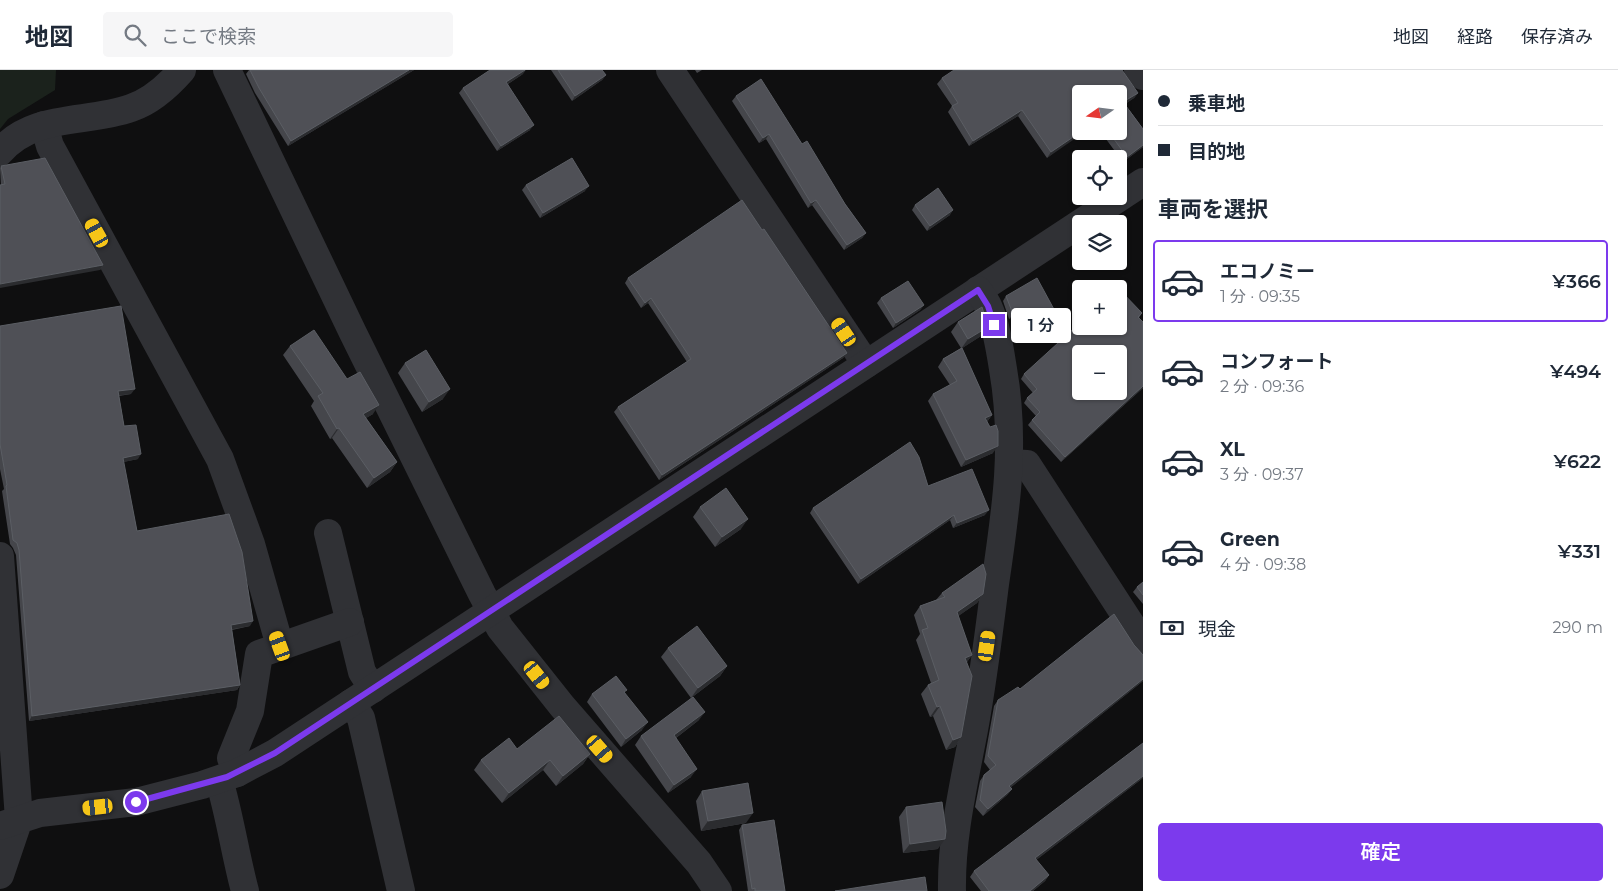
<!DOCTYPE html>
<html lang="ja">
<meta charset="utf-8">
<style>
body{margin:0;font-family:Montserrat,"Noto Sans JP",sans-serif;background:#f6f6f7;color:#1f2937;height:100vh;display:flex;flex-direction:column;font-size:19px;white-space:nowrap}
*{box-sizing:border-box;margin:0}
p{font-size:16px;color:#747a83}
.icon{flex:none;width:28px;height:28px;fill:none;stroke:currentColor;stroke-width:2;stroke-linecap:round;stroke-linejoin:round}
.map{position:relative;flex:1;overflow:hidden}
.drawer{display:flex;flex-direction:column;background:#fff;width:475px}
.drawer>*{flex:none}
.guide{display:grid;align-content:center;height:110px;padding:0 15px;background:#fff}
.needle{width:32px;rotate:256deg}
.buttons{position:absolute;left:1072px;top:15px;display:grid;gap:10px}
.buttons a{display:grid;place-items:center;width:55px;height:55px;border-radius:5px;background:#fff;box-shadow:0 1px 4px #0004;font-size:25px}
.end{position:absolute;width:22px;height:22px;margin:-11px;border:6px solid #7c3aed;background:#fff;box-shadow:0 0 0 2px #fff}
.from{border-radius:50%}
.bubble{position:absolute;height:35px;border-radius:5px;background:#fff;box-shadow:0 1px 4px #0004;font-size:16px;font-weight:600;line-height:35px;text-align:center}
.car{position:absolute;width:15px;height:30px;margin:-15px -8px;border-radius:6px;box-shadow:0 0 4px 1px #0007;background:linear-gradient(#f5c518 24%,#345 0 40%,#f5c518 0 76%,#345 0 86%,#f5c518 0)}
.guide b{display:flex;align-items:center;gap:18px;height:48px;font-size:19px}
.guide b+b{border-top:1px solid #e0e1e3}
.guide i{width:12px;height:12px;background:#1f2937}
ul{padding:0;list-style:none}
li{display:flex;align-items:center;gap:15px;height:82px;margin:0 10px 8px;padding:0 5px;border:2px solid transparent;border-radius:5px}
li div{flex:1}
li b{display:block;font-size:19px}
li em{font-style:normal;font-weight:600}
li.selected{border-color:#7c3aed}
li>.icon{width:45px;height:45px;stroke-width:1.5}
h2{padding:0 15px;font-size:22px;line-height:60px}
.pay{display:flex;align-items:center;gap:12px;height:55px;padding:0 15px;font-size:19px}
.pay p{margin-inline-start:auto}
.cta{display:flex;gap:10px;margin-top:auto;padding:10px 15px}
.cta a{flex:1;height:58px;border-radius:5px;background:#7c3aed;color:#fff;font-size:20px;font-weight:600;line-height:58px;text-align:center}
header{display:flex;align-items:center;gap:30px;box-sizing:border-box;height:70px;padding:0 25px;background:#fff;border-bottom:1px solid #e0e1e3}
header strong{font-size:24px}
nav{display:flex;gap:28px;margin-inline-start:auto;font-size:18px}
.search{width:350px;height:45px;background:#f6f6f7;display:flex;align-items:center;gap:12px;box-sizing:border-box;padding:0 18px;border-radius:5px;color:#747a83;font-size:19px}
main{display:flex;flex:1;min-height:0}
.map>svg:first-child{display:block}
</style>
<header>
<strong>地図</strong>
<div class="search"><svg class="icon" aria-label="search" viewBox="0 0 24 24"><circle cx="10" cy="10" r="6"/><path d="M15 15l6 6"/></svg>ここで検索</div>
<nav><a>地図</a><a>経路</a><a>保存済み</a></nav>
</header>
<main>
<div class="map">
<svg width="1143" height="821" viewBox="0 0 1143 821">
<rect width="100%" height="100%" fill="#0f0f10"/>
<polygon fill="#1b221c" points="0,0 56,0 55,20 8,49 0,59"/>
<g fill="none" stroke-linecap="round" stroke-linejoin="round">
<g stroke="#303135" stroke-width="28">
<polyline points="227,0 353,263 482,524 500,558 562,636 699,793 718,821"/>
<polyline points="670,0 866,294"/>
<polyline points="1138,0 1143,6"/>
<polyline points="44,55 50,76 220,389 251,474 280,576"/>
<path d="M 0,82 C 33,43 86,54 131,38 C 152,31 168,16 182,0"/>
<polyline points="1010,393 1027,394 1143,573"/>
<polyline points="328,463 362,602 373,619"/>
<polyline points="0,486 19,749 0,805"/>
<polyline points="351,633 361,648 401,821"/>
<polyline points="237,703 231,688 250,641 259,584 350,552"/>
<path d="M 219,710 C 230,746 235,784 245,821"/>
<polyline points="0,756 40,743 136,732 202,715 237,703 275,683 1143,112"/>
<path d="M 952,821 C 951,767 964,713 974,660 C 983,611 989,562 995,514 C 1006,440 1016,373 1003,299 C 1000,280 996,253 988,236 C 986,231 981,225 978,220"/>
</g>
</g>
<g fill="#45464b">
<polygon points="249,0 414,0 288,76 255,23 246,4"/>
<polygon points="551,0 602,0 606,5 602,10 572,31"/>
<polygon points="695,0 702,0 697,3"/>
<polygon points="523,4 508,14 530,60 497,81 459,23 463,18"/>
<polygon points="942,8 1138,23 1134,28 1125,34 1143,59 1143,77 1123,92 1100,61 1119,61 1119,24 1081,61 1047,88 1018,46 969,76 948,42 952,36 937,14"/>
<polygon points="736,26 802,74 866,163 862,168 844,180 812,135 808,138 766,69 759,73 732,31"/>
<polygon points="1,96 103,195 100,200 1,115 0,98"/>
<polygon points="526,115 585,121 540,148 522,120"/>
<polygon points="915,135 950,145 927,161 912,140"/>
<polygon points="628,208 847,283 843,288 659,410 614,342 618,337 687,292 648,233 641,238 625,213"/>
<polygon points="1006,226 1053,248 1028,263 1018,244 1009,249 1003,231"/>
<polygon points="881,228 924,235 920,240 893,258 877,233"/>
<polygon points="1142,243 1139,248 1143,318 1061,392 1028,355 1032,350 1036,346 1024,333 1027,328 1033,323 1021,309 1024,304"/>
<polygon points="958,252 981,266 962,278 992,345 987,352 993,383 961,397 928,331 933,324 950,315 938,297 943,289 961,278 951,262"/>
<polygon points="0,256 131,324 119,326 124,356 138,389 123,392 137,461 250,556 232,560 240,615 237,620 29,651 16,485 13,478 10,474 2,421 4,419 0,399"/>
<polygon points="290,276 347,309 373,344 366,348 397,392 390,402 367,418 332,368 330,369 311,336 314,331 283,285"/>
<polygon points="405,293 443,329 422,342 398,303"/>
<polygon points="928,416 985,445 953,458 950,450 858,514 810,443 813,438"/>
<polygon points="700,437 741,459 715,477 693,447"/>
<polygon points="1143,512 1143,534 1133,522 1137,517"/>
<polygon points="942,523 983,524 977,533 958,546 972,585 967,592 961,667 955,677 946,680 933,646 930,647 921,624 928,615 931,613 916,570 920,564 914,545 920,536 936,530"/>
<polygon points="1134,575 1143,585 1143,611 1011,717 1012,719 1007,725 983,746 975,737 980,711 984,705 990,700 984,692 994,636 998,630 1020,619"/>
<polygon points="668,578 727,596 720,606 691,628 661,587"/>
<polygon points="625,623 642,660 621,677 587,632 592,624"/>
<polygon points="699,650 676,668 691,707 668,723 635,675 641,666"/>
<polygon points="517,679 590,684 583,694 556,716 543,700 502,733 474,700 481,690"/>
<polygon points="1143,708 1036,790 1049,805 1045,811 1033,821 981,821 970,807 974,801"/>
<polygon points="702,721 746,753 701,761 696,731"/>
<polygon points="906,737 938,779 903,783 899,747"/>
<polygon points="742,755 785,821 748,821 739,760"/>
</g>
<g fill="#2b2c2f">
<polygon points="409,0 414,0 288,76 291,71"/>
<polygon points="525,0 526,0 523,4 503,17 506,12"/>
<polygon points="606,5 602,10 572,31 575,26"/>
<polygon points="1138,23 1134,28 1119,38 1123,32"/>
<polygon points="1022,40 1018,46 969,76 973,71"/>
<polygon points="534,55 530,60 497,81 501,76"/>
<polygon points="1082,61 1086,61 1047,88 1051,82"/>
<polygon points="769,64 766,69 759,73 763,68"/>
<polygon points="1143,75 1143,77 1123,92 1127,87"/>
<polygon points="589,116 585,121 540,148 543,143"/>
<polygon points="816,130 812,135 808,138 811,133"/>
<polygon points="953,140 950,145 927,161 930,156"/>
<polygon points="866,163 862,168 844,180 847,175"/>
<polygon points="103,195 100,200 0,218 0,214"/>
<polygon points="651,228 648,233 641,238 645,233"/>
<polygon points="924,235 920,240 893,258 896,253"/>
<polygon points="1021,239 1018,244 1009,249 1013,244"/>
<polygon points="1056,243 1053,248 1028,263 1032,258"/>
<polygon points="988,257 981,266 961,279 968,269"/>
<polygon points="847,283 843,288 659,410 662,405"/>
<polygon points="1143,316 1143,318 1061,392 1065,387"/>
<polygon points="135,319 131,324 114,326 118,321"/>
<polygon points="450,319 443,329 422,342 429,332"/>
<polygon points="379,335 373,344 356,354 363,344"/>
<polygon points="992,345 987,352 985,348"/>
<polygon points="339,358 332,368 330,369 337,359"/>
<polygon points="998,376 993,383 961,397 966,390"/>
<polygon points="141,384 138,389 119,393 123,388"/>
<polygon points="397,392 390,402 367,418 374,408"/>
<polygon points="989,440 985,445 953,458 957,453"/>
<polygon points="954,445 950,450 858,514 861,509"/>
<polygon points="748,449 741,459 715,477 722,467"/>
<polygon points="983,524 977,533 950,552 957,542"/>
<polygon points="253,551 250,556 228,560 231,555"/>
<polygon points="972,585 965,595 965,588"/>
<polygon points="727,596 720,606 691,628 698,618"/>
<polygon points="1143,609 1143,611 1005,722 1009,716"/>
<polygon points="240,615 237,620 29,651 32,646"/>
<polygon points="940,636 933,646 930,647 937,637"/>
<polygon points="705,642 699,650 668,674 674,665"/>
<polygon points="648,652 642,660 621,677 626,669"/>
<polygon points="961,667 955,677 946,680 953,670"/>
<polygon points="590,684 583,694 556,716 563,706"/>
<polygon points="550,690 543,700 502,733 509,723"/>
<polygon points="697,699 691,707 668,723 674,715"/>
<polygon points="1143,706 1143,708 1031,794 1035,788"/>
<polygon points="1012,719 1007,725 983,746 988,739"/>
<polygon points="753,743 746,753 701,761 708,751"/>
<polygon points="945,769 938,779 903,783 910,774"/>
<polygon points="1049,805 1045,811 1033,821 1030,821"/>
</g>
<g fill="#4f5056" stroke="#5b5e64" fill-rule="evenodd">
<polygon points="250,0 409,0 291,71 259,18"/>
<polygon points="490,0 525,0 506,12 534,55 501,76 463,18"/>
<polygon points="558,0 602,0 606,5 575,26"/>
<polygon points="954,0 1122,0 1138,23 1123,32 1143,59 1143,75 1127,87 1108,61 1119,61 1119,24 1081,24 1082,61 1051,82 1022,40 973,71 952,36 958,33 942,8"/>
<polygon points="761,9 802,74 807,71 845,134 866,163 847,175 816,130 811,133 769,64 763,68 736,26"/>
<polygon points="45,88 103,195 0,214 0,115 5,114 1,96"/>
<polygon points="572,88 589,116 543,143 526,115"/>
<polygon points="938,118 953,140 930,156 915,135"/>
<polygon points="742,130 762,160 764,159 847,283 662,405 618,337 691,289 651,228 645,233 628,208"/>
<polygon points="1037,208 1056,243 1032,258 1021,239 1013,244 1006,226"/>
<polygon points="908,211 924,235 896,253 881,228"/>
<path d="M 1118,218 L 1142,243 L 1138,247 L 1143,252 L 1143,316 L 1065,387 L 1032,350 L 1040,342 L 1027,328 L 1037,319 L 1024,304 L 1081,252 L 1081,256 L 1119,256 L 1119,219 L 1117,219 ZM 1081,284 L 1119,284 L 1119,321 L 1081,321 Z"/>
<polygon points="121,236 135,319 118,321 124,356 136,355 141,384 123,388 137,461 229,444 242,482 253,551 231,555 240,615 32,646 19,480 17,473 13,470 6,416 7,415 0,374 0,256"/>
<polygon points="982,237 988,257 968,269 958,252"/>
<polygon points="314,260 347,309 360,302 379,335 363,344 397,392 374,408 339,358 337,359 318,326 323,323 290,276"/>
<polygon points="962,278 992,345 985,348 990,357 996,355 998,361 998,376 966,390 933,324 957,311 943,289"/>
<polygon points="426,280 450,319 429,332 405,293"/>
<polygon points="910,372 919,387 928,416 972,399 989,440 957,453 954,445 861,509 813,438"/>
<polygon points="726,418 748,449 722,467 700,437"/>
<polygon points="983,494 986,504 983,524 957,542 972,585 965,588 972,606 961,667 953,670 940,636 937,637 928,615 939,610 922,560 928,558 920,536 945,527 942,523"/>
<polygon points="1143,512 1143,525 1137,517"/>
<polygon points="1114,544 1134,575 1143,585 1143,609 1009,716 1012,719 988,739 980,730 984,705 996,695 988,686 998,630 1018,617 1020,619"/>
<polygon points="697,556 727,596 698,618 668,578"/>
<polygon points="616,606 627,620 624,622 648,652 626,669 592,624"/>
<polygon points="693,627 705,642 674,665 697,699 674,715 641,666"/>
<polygon points="559,646 590,684 563,706 550,690 509,723 481,690 509,668 517,679"/>
<polygon points="1143,673 1143,706 1035,788 1049,805 1030,821 989,821 974,801"/>
<polygon points="748,713 753,743 708,751 702,721"/>
<polygon points="942,732 946,761 945,769 910,774 906,737"/>
<polygon points="774,750 785,821 755,821 755,818 752,819 742,755"/>
<polygon points="925,807 927,821 835,821"/>
</g>
<g fill="none" stroke-linecap="round" stroke-linejoin="round">
<polyline stroke="#7c3aed" stroke-width="6" points="136,732 227,707 275,683 978,220 988,236 994,255"/>
</g>
</svg>
<div class="buttons">
<a><svg class="needle" viewBox="-14 -14 28 28"><path d="M0-13l5 13h-10z" fill="#e53935"/><path d="M0 13l5-13h-10z" fill="#747a83"/></svg></a>
<a><svg class="icon" aria-label="locate" viewBox="0 0 24 24"><circle cx="12" cy="12" r="6"/><path d="M12 2v4M12 18v4M2 12h4M18 12h4"/></svg></a>
<a><svg class="icon" aria-label="layers" viewBox="0 0 24 24"><path d="M12 4l9 5-9 5-9-5zM3 14l9 5 9-5"/></svg></a>
<a>+</a>
<a>−</a>
</div>
<i class="end from" style="left:136px;top:732px"></i>
<i class="end" style="left:994px;top:255px"></i>
<div class="bubble" style="left:1011px;top:238px;width:60px">1 分</div>
<i class="car" style="left:97px;top:163px;rotate:331deg"></i>
<i class="car" style="left:844px;top:262px;rotate:326deg"></i>
<i class="car" style="left:280px;top:576px;rotate:340deg"></i>
<i class="car" style="left:987px;top:576px;rotate:8deg"></i>
<i class="car" style="left:537px;top:605px;rotate:141deg"></i>
<i class="car" style="left:600px;top:679px;rotate:139deg"></i>
<i class="car" style="left:98px;top:737px;rotate:264deg"></i>
</div>
<section class="drawer">
<div class="guide">
<b><i class="from"></i>乗車地</b>
<b><i></i>目的地</b>
</div>
<h2>車両を選択</h2>
<ul>
<li class="selected"><svg class="icon" aria-label="car" viewBox="0 0 24 24"><path d="M5 17H2v-5l4-1 3-4h7l3 4 3 1v5h-3M9 17h6M6 11h13"/><circle cx="7" cy="17" r="2"/><circle cx="17" cy="17" r="2"/></svg><div><b>エコノミー</b><p>1 分 · 09:35</p></div><em>¥366</em></li>
<li><svg class="icon" aria-label="car" viewBox="0 0 24 24"><path d="M5 17H2v-5l4-1 3-4h7l3 4 3 1v5h-3M9 17h6M6 11h13"/><circle cx="7" cy="17" r="2"/><circle cx="17" cy="17" r="2"/></svg><div><b>コンフォート</b><p>2 分 · 09:36</p></div><em>¥494</em></li>
<li><svg class="icon" aria-label="car" viewBox="0 0 24 24"><path d="M5 17H2v-5l4-1 3-4h7l3 4 3 1v5h-3M9 17h6M6 11h13"/><circle cx="7" cy="17" r="2"/><circle cx="17" cy="17" r="2"/></svg><div><b>XL</b><p>3 分 · 09:37</p></div><em>¥622</em></li>
<li><svg class="icon" aria-label="car" viewBox="0 0 24 24"><path d="M5 17H2v-5l4-1 3-4h7l3 4 3 1v5h-3M9 17h6M6 11h13"/><circle cx="7" cy="17" r="2"/><circle cx="17" cy="17" r="2"/></svg><div><b>Green</b><p>4 分 · 09:38</p></div><em>¥331</em></li>
</ul>
<div class="pay"><svg class="icon" aria-label="cash" viewBox="0 0 24 24"><path d="M3 7h18v10H3z"/><circle cx="12" cy="12" r="2"/></svg>現金<p>290 m</p></div>
<div class="cta"><a>確定</a></div>
</section>
</main>
